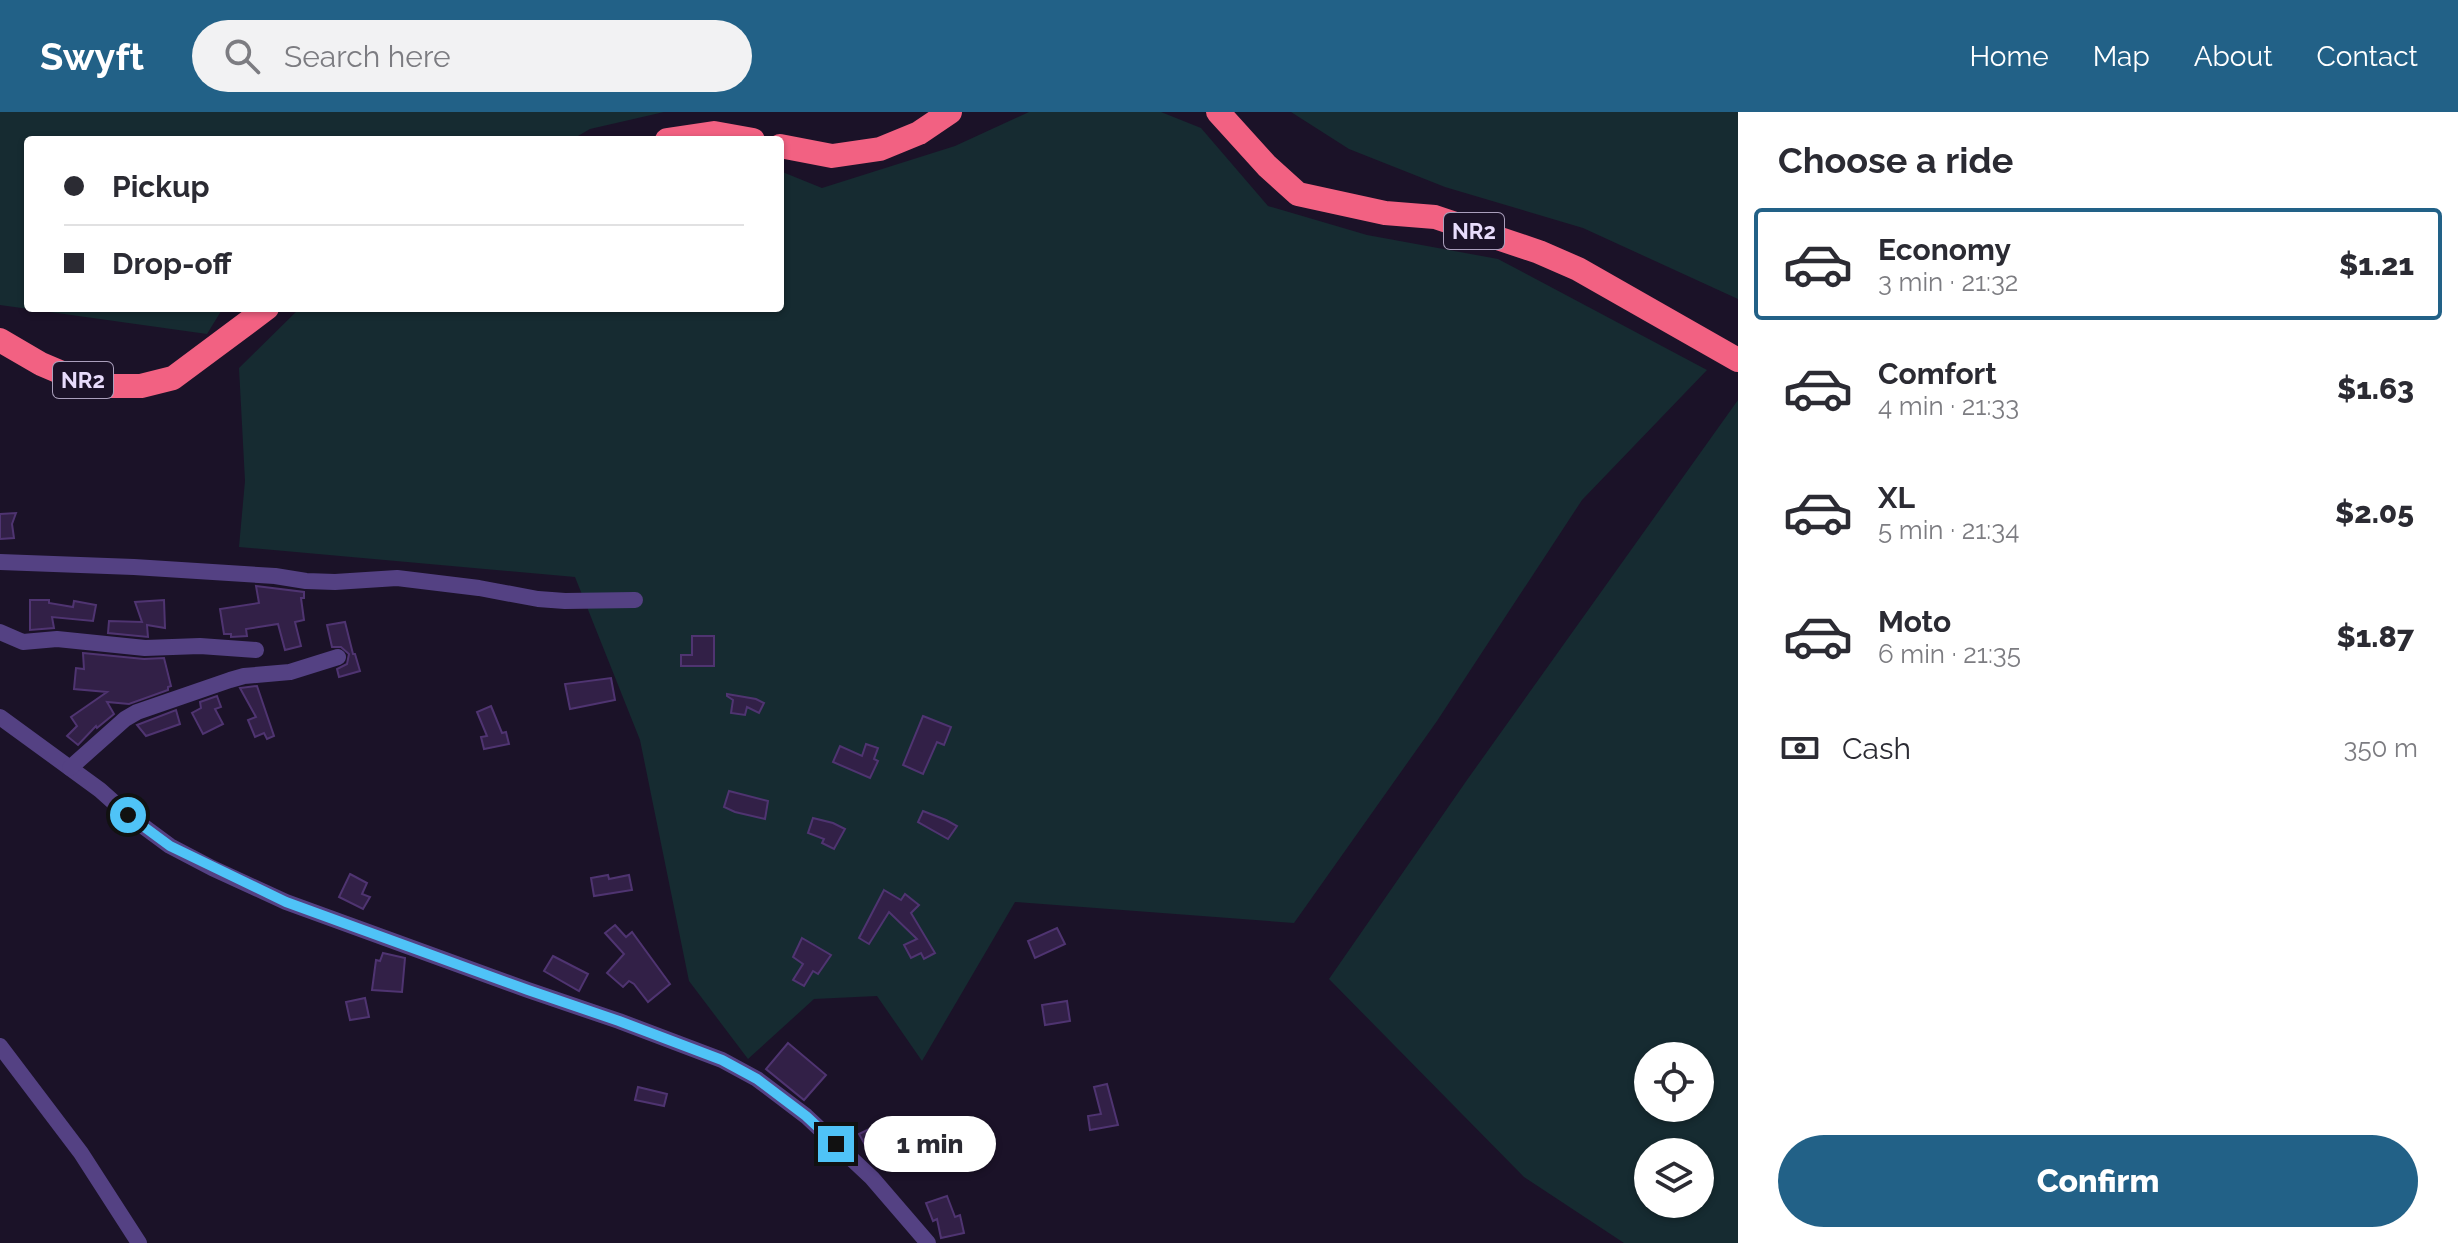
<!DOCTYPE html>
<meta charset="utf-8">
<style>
body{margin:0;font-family:Raleway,sans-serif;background:#f2f2f3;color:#2b2b33;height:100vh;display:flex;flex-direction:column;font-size:30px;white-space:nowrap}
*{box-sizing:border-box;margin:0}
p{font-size:26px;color:#7c7c81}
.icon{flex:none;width:44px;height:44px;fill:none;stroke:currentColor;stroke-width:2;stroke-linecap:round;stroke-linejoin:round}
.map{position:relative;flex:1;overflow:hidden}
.sheet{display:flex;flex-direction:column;background:#fff;width:720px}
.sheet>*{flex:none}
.hud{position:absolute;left:24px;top:24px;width:760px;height:176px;border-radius:8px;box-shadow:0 2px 6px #0004;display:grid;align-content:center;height:176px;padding:0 40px;background:#fff}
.controls{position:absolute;left:1634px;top:930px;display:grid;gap:16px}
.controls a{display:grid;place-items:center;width:80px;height:80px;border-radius:50%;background:#fff;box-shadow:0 2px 6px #0004;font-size:40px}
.end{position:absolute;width:36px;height:36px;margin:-18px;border:10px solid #4fc3f7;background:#111;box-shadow:0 0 0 4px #111}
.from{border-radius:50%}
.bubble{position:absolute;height:56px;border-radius:28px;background:#fff;box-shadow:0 2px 6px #0004;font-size:26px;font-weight:800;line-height:56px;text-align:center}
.hud b{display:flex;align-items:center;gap:28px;height:76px;font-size:30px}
.hud b+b{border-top:2px solid #e1e1e2}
.hud i{width:20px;height:20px;background:#2b2b33}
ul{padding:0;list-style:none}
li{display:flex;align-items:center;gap:24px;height:112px;margin:0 16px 12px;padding:0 24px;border:4px solid transparent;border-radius:8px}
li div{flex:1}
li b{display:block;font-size:30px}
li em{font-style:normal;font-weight:800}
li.current{border-color:#226187}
li>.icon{width:72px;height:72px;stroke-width:1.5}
h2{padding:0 40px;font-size:36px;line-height:96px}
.pay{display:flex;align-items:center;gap:20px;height:88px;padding:0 40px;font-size:30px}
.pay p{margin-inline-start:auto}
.action{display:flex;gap:16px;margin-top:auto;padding:16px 40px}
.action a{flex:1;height:92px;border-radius:48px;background:#226187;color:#fff;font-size:32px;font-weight:800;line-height:92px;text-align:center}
header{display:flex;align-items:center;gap:48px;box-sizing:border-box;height:112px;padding:0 40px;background:#226187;color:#fff}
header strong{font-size:38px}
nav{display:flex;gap:44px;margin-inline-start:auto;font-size:28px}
.search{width:560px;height:72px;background:#f2f2f3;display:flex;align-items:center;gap:20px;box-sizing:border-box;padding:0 28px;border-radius:44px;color:#7c7c81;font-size:30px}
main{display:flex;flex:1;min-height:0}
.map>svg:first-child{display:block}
</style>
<header>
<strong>Swyft</strong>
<div class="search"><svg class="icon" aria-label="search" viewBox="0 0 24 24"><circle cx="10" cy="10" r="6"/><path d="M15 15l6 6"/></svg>Search here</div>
<nav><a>Home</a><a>Map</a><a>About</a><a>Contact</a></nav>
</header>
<main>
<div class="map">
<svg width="1738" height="1131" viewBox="0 0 1738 1131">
<rect width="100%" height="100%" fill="#1b1228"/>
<g fill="#162b31" fill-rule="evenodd">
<polygon points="0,0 664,0 590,17 571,28 28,28 28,196 223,196 207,222 0,193"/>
<polygon points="1029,0 1161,0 1201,16 1268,94 1367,123 1498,147 1707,258 1582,388 1437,609 1294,811 1015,790 922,949 877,884 814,887 748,947 689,869 640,628 575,465 239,435 245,369 239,256 300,196 780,196 780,59 822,76 955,34"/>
<polygon points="1291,0 1738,0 1738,187 1583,116 1445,75 1349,37"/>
<path d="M 1738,288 L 1738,1131 L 1624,1131 L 1524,1065 L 1329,867 L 1467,668 ZM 1648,944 L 1700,944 L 1700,996 L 1648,996 ZM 1648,1040 L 1700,1040 L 1700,1092 L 1648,1092 Z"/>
</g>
<g fill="#322047" stroke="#4f3471" stroke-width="2">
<polygon points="16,401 12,412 14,426 0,427 0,402"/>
<polygon points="256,474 304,480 304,486 301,486 304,508 295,510 301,534 285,538 278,512 246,517 247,524 231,525 231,522 224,522 220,497 259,491"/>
<polygon points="30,488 49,488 49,491 73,495 74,489 96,493 93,509 52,505 54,516 30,518"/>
<polygon points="164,488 165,516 147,513 148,525 108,521 109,509 142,510 135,490"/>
<polygon points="345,510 353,542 355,542 360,559 339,565 337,557 347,552 349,542 341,535 332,535 327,513"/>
<polygon points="692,524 714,524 714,554 681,554 681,543 692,543"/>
<polygon points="83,541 144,547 164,546 171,574 168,575 168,578 129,592 107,590 114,602 97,616 96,614 78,633 67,624 77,614 71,605 107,580 74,577 76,556 84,557"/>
<polygon points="611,566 615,588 570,597 565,572"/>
<polygon points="257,574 274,624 267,627 264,621 255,625 248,608 256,605 240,576"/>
<polygon points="727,582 756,587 764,591 759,601 747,595 745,603 731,601 733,588 727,584"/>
<polygon points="217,584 221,595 215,597 223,612 203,622 192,601 201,596 200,590"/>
<polygon points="491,594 502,621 506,620 509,632 484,637 481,625 487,624 477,600"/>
<polygon points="176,598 180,612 146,624 137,613"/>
<polygon points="923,604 951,615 944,633 937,630 923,662 903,653"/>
<polygon points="866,632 878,636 874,647 878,649 870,666 833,650 840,634 862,644"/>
<polygon points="729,679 768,689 765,707 735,700 724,695"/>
<polygon points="923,699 946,708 957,714 948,727 918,710"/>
<polygon points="813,706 833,711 845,717 834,737 822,731 824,727 808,721"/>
<polygon points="350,762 367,771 362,782 370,785 363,797 339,785"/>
<polygon points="608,763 609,767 629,763 632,778 594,784 591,766"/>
<polygon points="884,778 901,788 905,782 919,793 911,801 935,841 924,847 921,841 911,846 904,833 917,827 889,800 869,832 859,826"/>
<polygon points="615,813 626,825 632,820 670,872 648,890 634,872 629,869 623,875 607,861 624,842 605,821"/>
<polygon points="1057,816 1065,832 1035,846 1028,829"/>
<polygon points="802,826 831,843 818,862 813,859 804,874 793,868 803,852 793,845"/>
<polygon points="383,841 405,846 402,880 372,878 376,848 380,849"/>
<polygon points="553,844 588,862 579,879 544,859"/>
<polygon points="365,886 369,905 350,908 346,890"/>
<polygon points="1067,889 1070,909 1045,913 1042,893"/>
<polygon points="788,931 826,963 804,988 766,957"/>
<polygon points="1107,972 1118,1013 1090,1018 1088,1004 1101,1002 1094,975"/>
<polygon points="638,975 667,982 664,994 635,988"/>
<polygon points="890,1007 902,1037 888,1042 887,1039 873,1047 859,1022"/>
<polygon points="947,1084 955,1105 960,1103 964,1121 941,1126 937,1107 933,1109 926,1091"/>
</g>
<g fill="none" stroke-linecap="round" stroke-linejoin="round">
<g stroke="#544183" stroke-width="16">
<polyline points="0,450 134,455 275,464 306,469 335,470 397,466 479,476 538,487 565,489 635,488"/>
<polyline points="0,520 23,530 57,527 145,536 200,534 256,538"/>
<polyline points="0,605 100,678 128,703 170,734 212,756 286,790 528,878 619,909 722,948 757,967 806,1004 872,1066 928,1131"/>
<polyline points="70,656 125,607 137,600 230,568 244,564 290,560 338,545"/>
<polyline points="0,934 81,1041 139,1131"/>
</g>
<g stroke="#f26182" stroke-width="24">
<polyline points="1218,0 1267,54 1298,82 1385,101 1435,105 1539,140 1578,157 1738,248"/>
<polyline points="667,28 714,21 753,28"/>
<polyline points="780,34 832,44 880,37 919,21 950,0"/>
<polyline points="0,228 41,252 74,266 108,274 141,274 173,266 267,196"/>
</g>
</g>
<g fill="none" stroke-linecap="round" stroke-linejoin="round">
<polyline stroke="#4fc3f7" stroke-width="10" points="128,703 170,734 286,790 528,878 619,909 722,948 757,967 806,1004 836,1032"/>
</g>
<g text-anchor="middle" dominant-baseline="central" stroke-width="6" stroke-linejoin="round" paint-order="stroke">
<g fill="#1b1228" stroke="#aa9fbc" stroke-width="2">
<rect x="1444" y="101" width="60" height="36" rx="6"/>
<rect x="53" y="250" width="60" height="36" rx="6"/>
</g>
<g font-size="22" font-weight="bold" fill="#e8dcfc">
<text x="1474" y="119">NR2</text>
<text x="83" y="268">NR2</text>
</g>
</g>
</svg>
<div class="controls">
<a><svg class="icon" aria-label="locate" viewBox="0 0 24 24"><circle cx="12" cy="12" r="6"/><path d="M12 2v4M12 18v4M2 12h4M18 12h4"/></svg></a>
<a><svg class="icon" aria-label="layers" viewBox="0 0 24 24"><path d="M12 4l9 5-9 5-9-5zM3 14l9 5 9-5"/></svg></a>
</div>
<i class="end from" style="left:128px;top:703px"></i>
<i class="end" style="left:836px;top:1032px"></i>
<div class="bubble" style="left:864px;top:1004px;width:132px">1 min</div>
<div class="hud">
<b><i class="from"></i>Pickup</b>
<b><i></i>Drop-off</b>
</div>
</div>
<section class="sheet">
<h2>Choose a ride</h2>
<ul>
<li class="current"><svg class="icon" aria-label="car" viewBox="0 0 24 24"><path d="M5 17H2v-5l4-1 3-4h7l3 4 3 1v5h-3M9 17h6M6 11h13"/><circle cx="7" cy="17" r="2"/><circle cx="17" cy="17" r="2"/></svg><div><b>Economy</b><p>3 min · 21:32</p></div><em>$1.21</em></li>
<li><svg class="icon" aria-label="car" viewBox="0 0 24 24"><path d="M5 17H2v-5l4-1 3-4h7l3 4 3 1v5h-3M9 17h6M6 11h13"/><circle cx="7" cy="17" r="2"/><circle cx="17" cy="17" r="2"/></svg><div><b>Comfort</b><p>4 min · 21:33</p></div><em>$1.63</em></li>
<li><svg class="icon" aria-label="car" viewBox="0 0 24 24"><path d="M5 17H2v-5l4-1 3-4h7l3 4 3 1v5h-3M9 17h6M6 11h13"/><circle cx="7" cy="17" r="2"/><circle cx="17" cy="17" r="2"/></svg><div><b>XL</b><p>5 min · 21:34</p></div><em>$2.05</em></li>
<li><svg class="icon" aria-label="car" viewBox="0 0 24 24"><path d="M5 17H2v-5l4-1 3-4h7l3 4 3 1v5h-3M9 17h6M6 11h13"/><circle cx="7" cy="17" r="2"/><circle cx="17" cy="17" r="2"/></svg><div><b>Moto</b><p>6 min · 21:35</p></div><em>$1.87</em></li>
</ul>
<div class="pay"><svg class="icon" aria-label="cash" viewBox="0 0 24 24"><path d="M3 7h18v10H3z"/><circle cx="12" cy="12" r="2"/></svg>Cash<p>350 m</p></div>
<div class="action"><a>Confirm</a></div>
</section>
</main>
